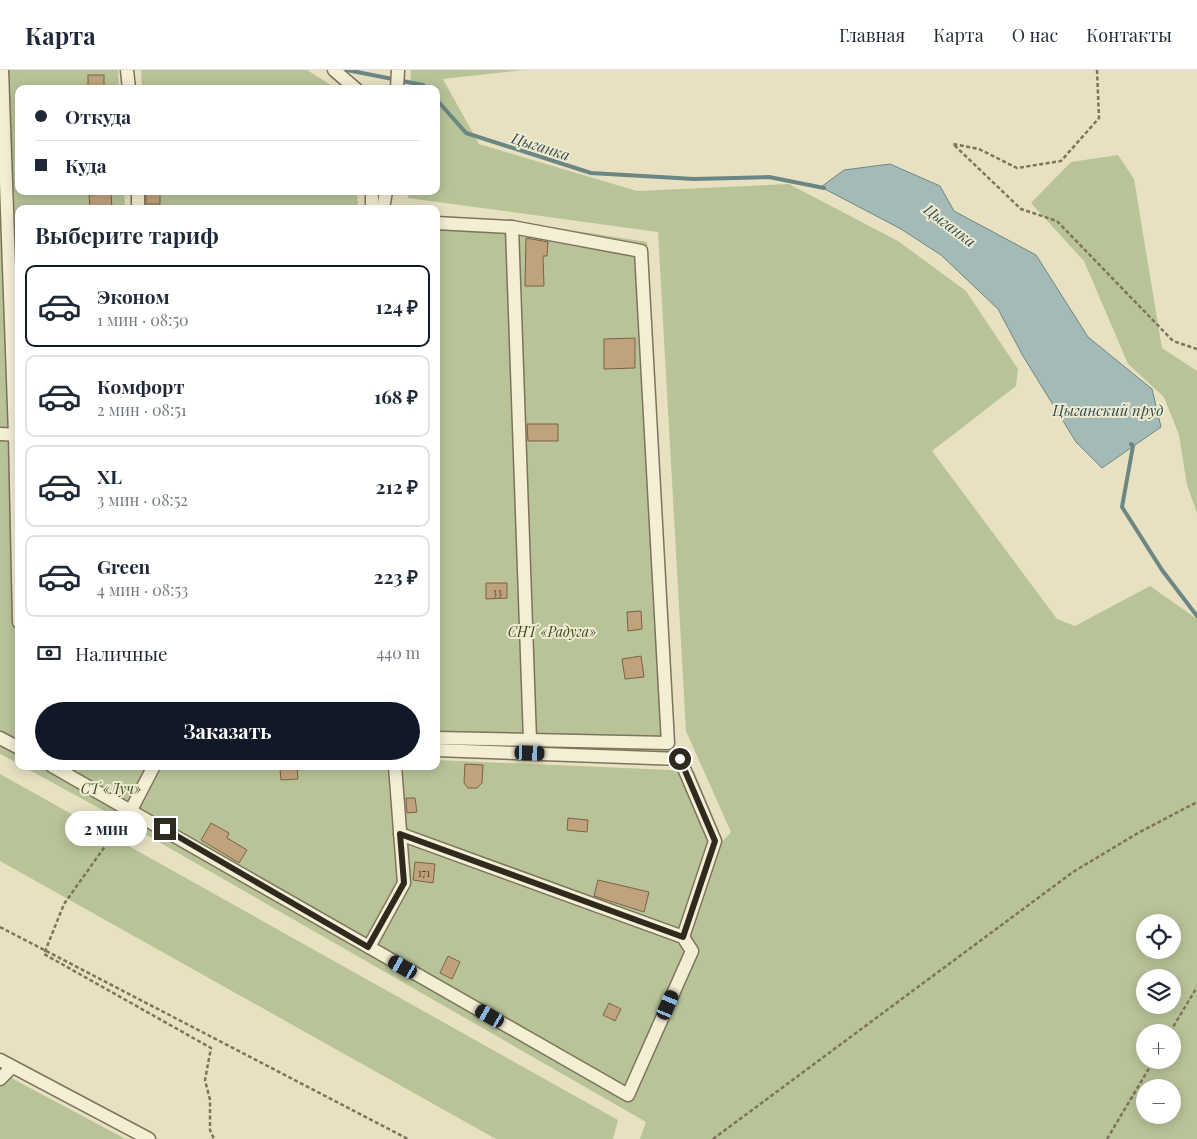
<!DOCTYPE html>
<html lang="ru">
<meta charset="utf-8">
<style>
body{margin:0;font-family:"Playfair Display",serif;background:#f2f2f3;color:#1f2937;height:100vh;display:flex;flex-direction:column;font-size:19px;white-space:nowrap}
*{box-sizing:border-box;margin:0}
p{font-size:16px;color:#747a83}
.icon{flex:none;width:28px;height:28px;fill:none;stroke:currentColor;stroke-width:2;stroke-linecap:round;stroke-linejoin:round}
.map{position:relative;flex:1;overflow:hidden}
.sheet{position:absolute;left:15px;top:135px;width:425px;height:565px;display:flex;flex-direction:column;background:#fff;border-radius:10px;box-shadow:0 2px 12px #0003}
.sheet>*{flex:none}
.hud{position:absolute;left:15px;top:15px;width:425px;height:110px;border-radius:10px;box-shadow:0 2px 12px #0003;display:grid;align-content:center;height:110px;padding:0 20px;background:#fff}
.tools{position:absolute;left:1136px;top:844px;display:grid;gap:10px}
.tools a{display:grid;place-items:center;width:45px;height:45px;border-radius:50%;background:#fff;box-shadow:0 2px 12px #0003;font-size:25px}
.end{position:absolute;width:22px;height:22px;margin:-11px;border:6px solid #30291e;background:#fff;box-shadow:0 0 0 2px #fff}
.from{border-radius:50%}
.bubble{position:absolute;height:35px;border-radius:18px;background:#fff;box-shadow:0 2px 12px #0003;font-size:16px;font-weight:700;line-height:35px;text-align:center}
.car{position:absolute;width:15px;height:30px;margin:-15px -8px;border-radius:6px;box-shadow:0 0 4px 1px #0007;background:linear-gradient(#222 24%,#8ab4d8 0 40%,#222 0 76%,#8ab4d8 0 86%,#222 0)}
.hud b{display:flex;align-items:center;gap:18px;height:48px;font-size:19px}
.hud b+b{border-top:1px solid #e0e1e3}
.hud i{width:12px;height:12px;background:#1f2937}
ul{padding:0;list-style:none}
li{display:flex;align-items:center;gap:15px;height:82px;margin:0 10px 8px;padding:0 10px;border:2px solid #e0e1e3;border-radius:10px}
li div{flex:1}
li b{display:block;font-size:19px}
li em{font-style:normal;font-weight:700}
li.selected{border-color:#111827}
li>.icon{width:45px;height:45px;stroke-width:1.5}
h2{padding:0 20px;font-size:22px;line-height:60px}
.pay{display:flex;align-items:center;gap:12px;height:55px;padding:0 20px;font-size:19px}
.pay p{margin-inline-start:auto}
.action{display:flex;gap:10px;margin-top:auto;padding:10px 20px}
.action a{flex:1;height:58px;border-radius:30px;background:#111827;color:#fff;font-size:20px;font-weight:700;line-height:58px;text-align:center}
header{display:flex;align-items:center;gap:30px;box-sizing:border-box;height:70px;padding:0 25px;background:#fff;border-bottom:1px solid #e0e1e3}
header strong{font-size:24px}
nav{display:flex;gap:28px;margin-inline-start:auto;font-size:18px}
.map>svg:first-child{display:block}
</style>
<header>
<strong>Карта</strong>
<nav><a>Главная</a><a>Карта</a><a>О нас</a><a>Контакты</a></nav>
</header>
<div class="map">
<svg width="1197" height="1069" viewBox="0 0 1197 1069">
<rect width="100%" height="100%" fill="#e7e1c2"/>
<g fill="#b8c398" fill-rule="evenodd">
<polygon points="0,0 118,0 119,19 19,19 19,121 124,121 125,139 19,139 19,694 0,684"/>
<polygon points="141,0 307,0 337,19 142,19"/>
<path d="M 411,0 L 524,0 L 443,9 L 479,74 L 637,121 L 789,114 L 898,171 L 966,221 L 1018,299 L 1016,316 L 932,381 L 1057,549 L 1075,556 L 1150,516 L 1197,549 L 1197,1069 L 640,1069 L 646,1052 L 131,756 L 163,696 L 436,696 L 436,690 L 694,701 L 723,771 L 731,762 L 686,661 L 658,162 L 408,128 L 408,121 L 436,121 L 436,19 L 410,19 ZM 1145,852 L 1172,852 L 1172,880 L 1145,880 ZM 1145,908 L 1172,908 L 1172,935 L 1145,935 ZM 1145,962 L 1172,962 L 1172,990 L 1145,990 ZM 1145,1018 L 1172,1018 L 1172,1045 L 1145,1045 Z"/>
<polygon points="1118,85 1134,109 1162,278 1197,301 1197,443 1187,415 1179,365 1164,327 1128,294 1084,191 1031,133 1071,92"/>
<polygon points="145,121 357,121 358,139 146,139"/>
<polygon points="436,147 512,151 647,172 674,681 436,675"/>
<polygon points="22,696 148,696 119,749"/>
<polygon points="0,704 618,1050 613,1069 496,1069 0,791"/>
<polygon points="0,1002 120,1066 125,1069 0,1069"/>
</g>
<polygon fill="#a4bab7" stroke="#6c8684" points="890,94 940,116 954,141 1036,185 1088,267 1152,319 1161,357 1102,398 1076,372 1023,286 998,239 941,185 901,159 821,117 844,100"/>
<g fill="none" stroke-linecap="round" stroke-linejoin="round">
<g stroke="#6c8684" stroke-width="4">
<polyline points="347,0 423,15 427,19"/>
<polyline points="436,29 466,63 591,103 694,109 769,107 824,118"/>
<polyline points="1131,374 1133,376 1122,437 1162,500 1197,546"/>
</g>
</g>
<g fill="#c0a37d" stroke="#7a6245">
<rect x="88" y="5" width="16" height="12"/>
<rect x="146" y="121" width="14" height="13"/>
<polygon points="111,124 112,139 90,139 89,125"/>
<polygon points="526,168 548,172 547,186 543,186 544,216 525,216"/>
<polygon points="635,268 635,298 604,299 604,269"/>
<polygon points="527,354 558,354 558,371 528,371"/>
<polygon points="486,513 507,513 507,528 486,529"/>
<polygon points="641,541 642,559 628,561 627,542"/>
<polygon points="641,586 644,607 625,609 622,589"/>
<polygon points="465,694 483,695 482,713 477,718 468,718 464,713"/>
<polygon points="297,698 298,709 281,710 280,699"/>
<polygon points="406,728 415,728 417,742 407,743"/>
<polygon points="568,748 588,750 587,762 567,760"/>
<polygon points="211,753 229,763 227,768 247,780 239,793 201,770"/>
<polygon points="415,792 435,794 433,813 413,810"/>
<polygon points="598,810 649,822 644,842 594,826"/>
<polygon points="448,886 460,892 452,909 440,903"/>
<polygon points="609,933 621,939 615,951 603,945"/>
</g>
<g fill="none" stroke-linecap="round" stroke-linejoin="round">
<g stroke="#7e735c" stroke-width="15">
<g id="minor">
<polyline points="2,0 15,365 19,552"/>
<polyline points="127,0 129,19"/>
<polyline points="334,0 356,19"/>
<polyline points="397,19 398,0"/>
<polyline points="138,121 138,139"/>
<polyline points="372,121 372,139"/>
<polyline points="383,139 386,121"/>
<polyline points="436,153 512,157 641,181 668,673 436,668"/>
<polyline points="512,157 530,670"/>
<polyline points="0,364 19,365"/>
<polyline points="0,668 19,678"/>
<polyline points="436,680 680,689 715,771 683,867"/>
<polyline points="52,696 628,1025 692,881 683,867 400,764"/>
<polyline points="131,740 154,696"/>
<polyline points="369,877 404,813 395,696"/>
<polyline points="0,990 149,1069"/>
<polyline points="0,1009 12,997"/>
</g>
</g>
<g stroke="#7e735c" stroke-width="2.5" stroke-dasharray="4 2.5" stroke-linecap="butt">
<polyline points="1097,0 1099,48 1061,91 1017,98 979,79 953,74 1021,139 1057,151 1173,271 1197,279"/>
<polyline points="123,751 64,834 44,884 211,978 205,1010 210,1030 210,1060 214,1069"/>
<polyline points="0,857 408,1069"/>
<polyline points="1170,962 1197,917"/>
<polyline points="713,1069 1073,802 1138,763 1197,732"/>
<polyline points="1107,1069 1154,990"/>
</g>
<use href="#minor" stroke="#f3eed4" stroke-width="12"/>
</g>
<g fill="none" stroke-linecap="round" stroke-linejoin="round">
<polyline stroke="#30291e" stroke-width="6" points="165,759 368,877 404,813 400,764 683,867 715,771 680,689"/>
</g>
<g text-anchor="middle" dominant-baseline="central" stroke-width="4" stroke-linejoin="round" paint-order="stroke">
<g font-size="11" fill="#544836">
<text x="497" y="521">33</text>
<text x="424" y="802">171</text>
</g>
<g font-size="14" font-style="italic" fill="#3c4a27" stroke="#efebd0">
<text x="552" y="561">СНТ «Радуга»</text>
<text x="111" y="718">СТ «Луч»</text>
</g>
<g font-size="15" font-style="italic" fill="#2f4b4e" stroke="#efebd0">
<text transform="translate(541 76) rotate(18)">Цыганка</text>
<text transform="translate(950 155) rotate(37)">Цыганка</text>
<text x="1108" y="340">Цыганский пруд</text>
</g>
</g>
</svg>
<div class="tools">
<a><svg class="icon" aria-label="locate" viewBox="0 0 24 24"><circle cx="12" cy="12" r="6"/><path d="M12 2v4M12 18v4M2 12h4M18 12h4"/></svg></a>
<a><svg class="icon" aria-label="layers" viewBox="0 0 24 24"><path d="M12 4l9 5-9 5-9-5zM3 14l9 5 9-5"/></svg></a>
<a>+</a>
<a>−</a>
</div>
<i class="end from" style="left:680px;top:689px"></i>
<i class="end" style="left:165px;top:759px"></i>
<div class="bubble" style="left:65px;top:741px;width:82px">2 мин</div>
<i class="car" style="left:530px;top:683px;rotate:92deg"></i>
<i class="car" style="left:403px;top:897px;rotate:300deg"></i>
<i class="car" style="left:668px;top:935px;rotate:23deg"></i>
<i class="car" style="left:490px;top:946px;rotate:300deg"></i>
<div class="hud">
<b><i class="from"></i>Откуда</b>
<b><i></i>Куда</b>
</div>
<section class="sheet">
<h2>Выберите тариф</h2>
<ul>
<li class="selected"><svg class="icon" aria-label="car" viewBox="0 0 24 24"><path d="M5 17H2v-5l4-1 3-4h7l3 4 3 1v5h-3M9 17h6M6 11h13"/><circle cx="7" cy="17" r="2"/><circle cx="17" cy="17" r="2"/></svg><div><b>Эконом</b><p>1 мин · 08:50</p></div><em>124 ₽</em></li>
<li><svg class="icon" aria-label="car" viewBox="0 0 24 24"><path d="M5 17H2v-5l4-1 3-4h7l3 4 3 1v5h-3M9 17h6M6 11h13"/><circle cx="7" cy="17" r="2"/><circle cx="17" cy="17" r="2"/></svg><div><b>Комфорт</b><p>2 мин · 08:51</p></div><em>168 ₽</em></li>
<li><svg class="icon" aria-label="car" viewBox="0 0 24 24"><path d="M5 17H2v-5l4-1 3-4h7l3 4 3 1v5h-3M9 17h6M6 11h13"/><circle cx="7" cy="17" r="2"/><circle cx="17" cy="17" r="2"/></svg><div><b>XL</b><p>3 мин · 08:52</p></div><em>212 ₽</em></li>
<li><svg class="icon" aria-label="car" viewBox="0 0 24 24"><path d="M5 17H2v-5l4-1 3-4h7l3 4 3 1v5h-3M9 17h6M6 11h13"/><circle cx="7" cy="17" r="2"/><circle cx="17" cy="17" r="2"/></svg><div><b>Green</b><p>4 мин · 08:53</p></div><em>223 ₽</em></li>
</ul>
<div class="pay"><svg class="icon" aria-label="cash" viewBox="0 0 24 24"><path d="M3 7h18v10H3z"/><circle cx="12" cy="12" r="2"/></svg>Наличные<p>440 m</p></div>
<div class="action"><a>Заказать</a></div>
</section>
</div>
